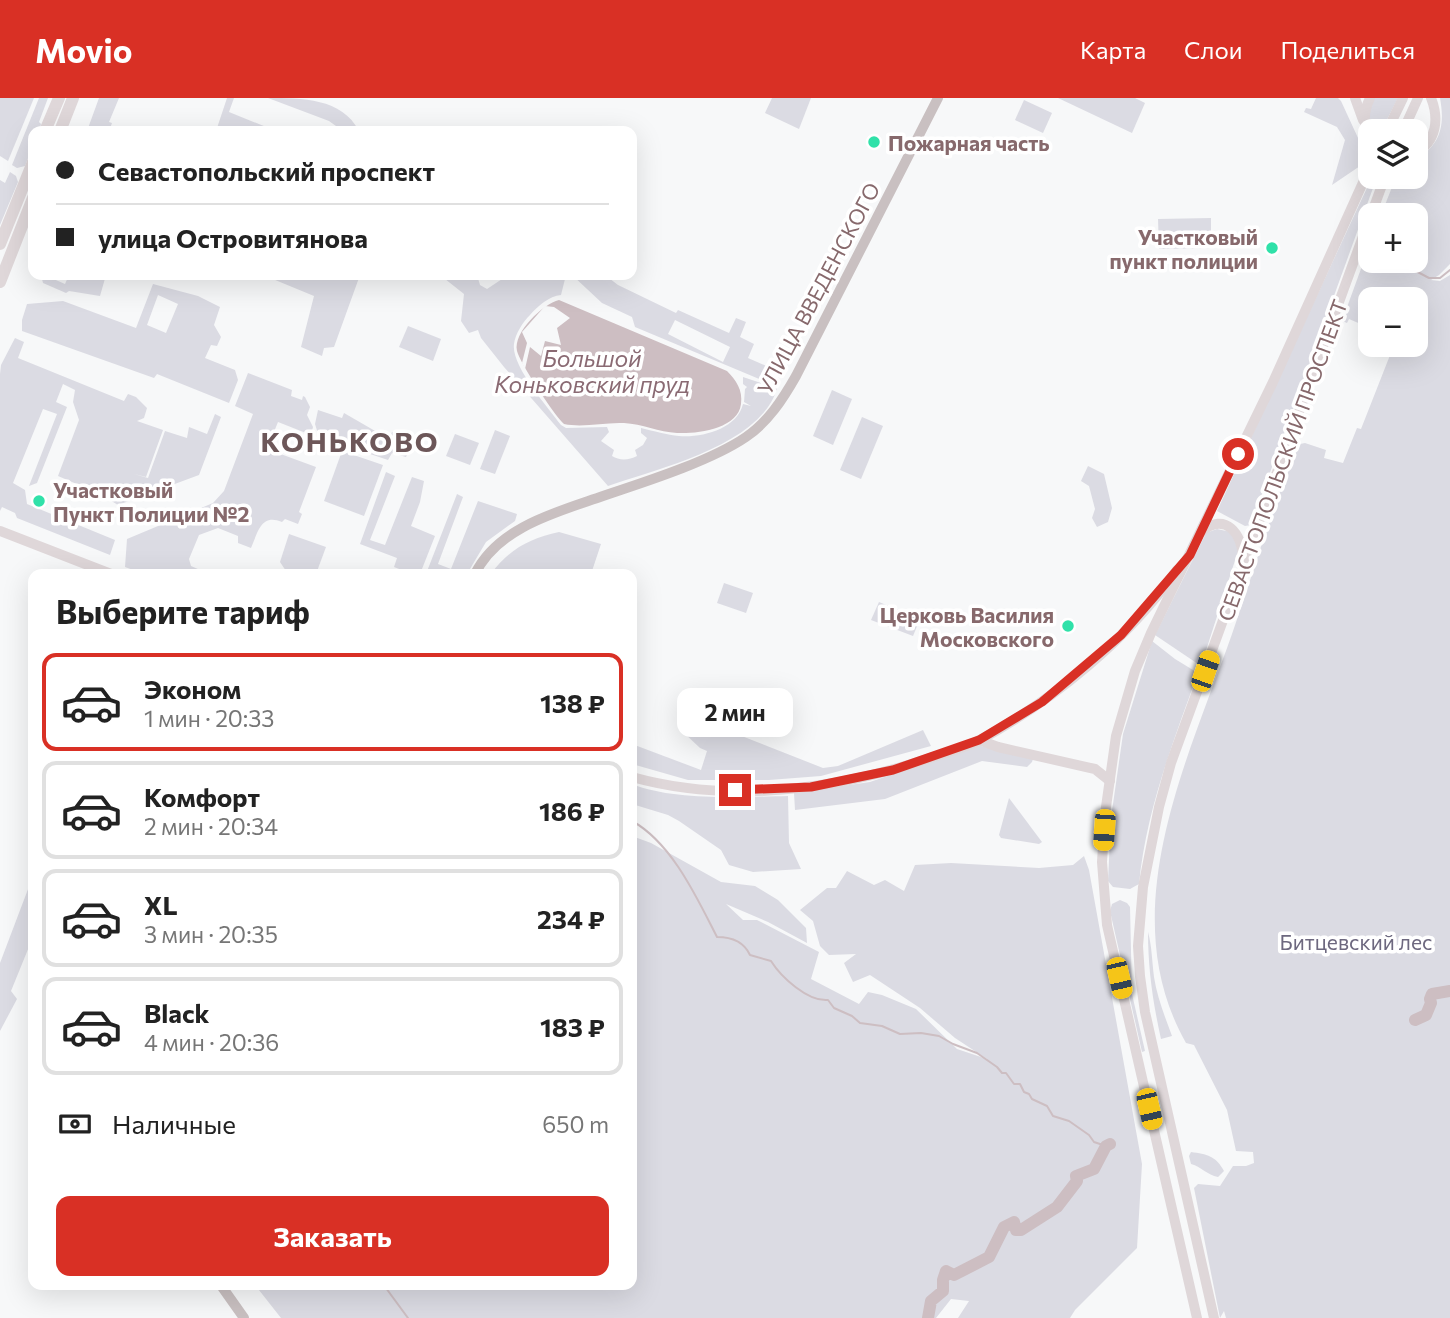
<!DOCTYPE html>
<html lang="ru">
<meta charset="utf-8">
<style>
body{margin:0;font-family:Commissioner,sans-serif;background:#f6f6f6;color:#222;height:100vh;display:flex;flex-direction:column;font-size:26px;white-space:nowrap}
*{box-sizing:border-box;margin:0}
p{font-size:23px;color:#767676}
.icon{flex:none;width:38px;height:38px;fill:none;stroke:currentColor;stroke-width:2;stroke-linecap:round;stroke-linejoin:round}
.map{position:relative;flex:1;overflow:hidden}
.details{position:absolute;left:28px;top:471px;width:609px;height:721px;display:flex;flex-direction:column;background:#fff;border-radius:14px;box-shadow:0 7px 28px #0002}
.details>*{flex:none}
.banner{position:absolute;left:28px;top:28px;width:609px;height:154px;border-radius:14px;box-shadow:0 7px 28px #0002;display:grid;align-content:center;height:154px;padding:0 28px;background:#fff}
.buttons{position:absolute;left:1358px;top:21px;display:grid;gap:14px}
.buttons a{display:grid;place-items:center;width:70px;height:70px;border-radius:14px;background:#fff;box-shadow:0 7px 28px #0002;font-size:35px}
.end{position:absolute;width:32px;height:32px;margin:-16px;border:9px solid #d93025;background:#fff;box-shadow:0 0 0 4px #fff}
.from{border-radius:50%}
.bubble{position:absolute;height:49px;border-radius:14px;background:#fff;box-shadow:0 7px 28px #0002;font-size:23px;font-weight:700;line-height:49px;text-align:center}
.car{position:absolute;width:21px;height:42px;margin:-21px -10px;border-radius:9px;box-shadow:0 0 5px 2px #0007;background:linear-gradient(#f5c518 24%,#345 0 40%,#f5c518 0 76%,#345 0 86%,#f5c518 0)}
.banner b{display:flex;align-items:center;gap:24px;height:66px;font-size:26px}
.banner b+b{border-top:2px solid #e0e0e0}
.banner i{width:18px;height:18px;background:#222}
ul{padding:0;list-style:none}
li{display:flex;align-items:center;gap:21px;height:98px;margin:0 14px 10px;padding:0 14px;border:4px solid #e0e0e0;border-radius:14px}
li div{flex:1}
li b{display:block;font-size:26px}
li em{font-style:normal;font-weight:700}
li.selected{border-color:#d93025}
li>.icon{width:63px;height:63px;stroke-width:1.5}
h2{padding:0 28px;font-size:32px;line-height:84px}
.pay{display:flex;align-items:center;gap:18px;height:77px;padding:0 28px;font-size:26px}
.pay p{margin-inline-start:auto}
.action{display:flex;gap:14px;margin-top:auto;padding:14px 28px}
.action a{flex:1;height:80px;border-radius:14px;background:#d93025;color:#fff;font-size:28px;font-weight:700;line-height:80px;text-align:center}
header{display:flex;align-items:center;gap:42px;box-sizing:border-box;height:98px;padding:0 35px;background:#d93025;color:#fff}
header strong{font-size:33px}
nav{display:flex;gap:38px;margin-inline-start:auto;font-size:24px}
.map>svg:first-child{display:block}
</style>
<header>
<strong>Movio</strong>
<nav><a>Карта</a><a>Слои</a><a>Поделиться</a></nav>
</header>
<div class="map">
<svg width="1450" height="1220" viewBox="0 0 1450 1220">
<rect width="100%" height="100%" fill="#f7f8f9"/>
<g fill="#dbdbe3" fill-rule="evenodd">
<polygon points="0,0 34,0 8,63 0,58"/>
<polygon points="39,0 48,0 39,24 41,26 39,33 33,33 33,47 25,68 17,70 12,67"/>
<polygon points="99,0 119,0 109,24 112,25 109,33 87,33"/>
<polygon points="227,0 234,0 229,14 276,33 216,33"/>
<path d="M 268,0 C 302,0 342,0 359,33 L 343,33 L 329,23 Z"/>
<polygon points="772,0 811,0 799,31 765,15"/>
<polygon points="1058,0 1135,0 1145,5 1132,35"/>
<polygon points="1316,0 1338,0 1341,3 1364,53 1360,68 1332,87 1345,42 1337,29 1304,14 1306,10 1311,11"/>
<polygon points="1374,0 1398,0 1381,33 1373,33 1368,18"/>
<path d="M 1440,0 L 1450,0 L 1450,166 L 1439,177 L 1431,182 L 1440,183 L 1450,177 L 1450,1220 L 1226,1220 L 1224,1213 L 1220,1220 L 1194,1090 L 1198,1086 L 1220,1088 L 1233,1068 L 1246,1068 L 1254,1065 L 1253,1054 L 1236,1053 L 1227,1012 L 1194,947 L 1186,945 C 1112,814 1187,664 1232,536 C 1254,474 1272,406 1300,346 L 1305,345 L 1326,352 L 1324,360 L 1343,365 L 1357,330 L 1361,331 L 1394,247 L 1416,247 L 1416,201 L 1370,201 L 1370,230 L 1349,221 L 1347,225 L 1342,223 L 1370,146 L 1370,163 L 1416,163 L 1416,117 L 1381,117 L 1396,79 L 1416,79 L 1416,61 C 1441,47 1445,27 1440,0 Z"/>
<polygon points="1024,2 1052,15 1043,35 1015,22"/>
<polygon points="10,74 16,78 18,84 0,127 0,82 5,85"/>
<polygon points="1372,79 1377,79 1251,427 1245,428 1217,413"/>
<polygon points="1211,120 1211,150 1159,151 1158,121"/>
<polygon points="41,177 49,177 49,179 65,186 69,177 106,177 100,198 69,193 66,195 43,185"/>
<polygon points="263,177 360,177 334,249 324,250 322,258 301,249 314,198"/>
<path d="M 440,177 L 477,177 L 480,187 L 487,191 L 508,177 L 566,177 L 561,197 C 549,198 538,208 530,217 C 523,224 515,236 514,246 C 511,268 548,309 561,327 L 566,330 L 607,329 L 609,334 L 601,343 L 614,352 L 612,358 C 620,363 629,362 637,358 L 635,352 L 643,347 L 647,340 L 641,335 L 641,330 C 654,333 667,337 679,338 C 702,340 737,331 743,306 L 751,308 L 744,304 L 745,291 L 747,289 L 743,286 L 743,279 L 767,287 L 769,285 L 635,229 L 632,219 L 602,205 L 572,177 L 605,177 L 618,187 L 676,215 L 678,212 L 729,235 L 736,220 L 746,224 L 740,239 L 754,246 L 748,260 L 778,273 C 778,278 779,285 777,290 C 762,347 657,371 608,388 L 504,269 L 481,240 L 478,232 L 469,235 L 461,223 L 464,196 ZM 675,222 L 730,249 L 723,264 L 668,236 Z"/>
<path d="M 153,186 L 198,198 L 220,209 L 214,227 L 221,239 L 217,248 L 211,247 L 205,260 L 235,272 L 238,282 L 229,305 L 157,276 L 154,280 L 22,233 L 22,222 L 27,206 L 63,203 L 136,230 ZM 158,197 L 178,206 L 166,235 L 147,227 Z"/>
<polygon points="408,228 441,241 433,263 399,249"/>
<polygon points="15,240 24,244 18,260 124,303 128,296 136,299 147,310 144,320 137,323 163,332 146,379 134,376 148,380 165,333 187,340 189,329 207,336 215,316 221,319 199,377 118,407 100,396 58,378 79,322 73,304 75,292 63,286 56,304 67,309 37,385 29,388 57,316 43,311 13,385 25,392 27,406 115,442 110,457 17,420 15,415 2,409 0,413 0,276 1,267"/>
<path d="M 248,275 L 292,292 L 291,298 L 302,302 L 303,298 L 305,299 L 310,309 L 307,317 L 313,329 L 311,337 L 278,324 L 267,351 L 316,369 L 299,414 L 302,416 L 298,426 L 285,421 L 282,424 C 261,415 258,434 251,450 L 238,445 L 238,438 L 218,430 L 199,437 L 189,461 L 191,468 L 200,472 L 199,476 L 144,476 L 125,469 L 127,441 L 213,405 L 224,393 L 253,316 L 235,308 Z"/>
<polygon points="832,292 852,301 833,347 813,338"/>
<polygon points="318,312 342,320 344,315 389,341 392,334 413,343 406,359 392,355 388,362 319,339 315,326"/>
<polygon points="862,319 883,328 861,381 840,372"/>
<polygon points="495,332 510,338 495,376 480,371"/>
<polygon points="455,336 479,345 470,367 446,358"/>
<polygon points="342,353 383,367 364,418 324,403"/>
<polygon points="1088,368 1104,376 1112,410 1108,424 1097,429 1092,420 1095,411 1089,388 1081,383"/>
<polygon points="386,374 395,378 370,442 385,447 412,379 424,383 420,404 411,428 435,438 420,476 412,476 394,469 397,460 360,446"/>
<polygon points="457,396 463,399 438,466 451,471 478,403 517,416 515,423 486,444 467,476 426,476"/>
<polygon points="1217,431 1231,434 1239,450 1201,568 1155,537 1206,435"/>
<path d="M 559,434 L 601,446 L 591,476 L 491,476 C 508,452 530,440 559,434 Z"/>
<polygon points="289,436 326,449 316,476 288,476 280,464"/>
<polygon points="724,485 753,495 746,515 717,505"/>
<polygon points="879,504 920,521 913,538 871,522"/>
<path d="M 1152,543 L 1175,561 L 1198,575 C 1173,644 1146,713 1139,786 L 1130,791 L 1113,789 L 1108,783 L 1111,720 L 1123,636 Z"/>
<polygon points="692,608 704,613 701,622 823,670 838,668 923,632 931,648 821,678 769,682 688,682 632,666 632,646 701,672 707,653 700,650 683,634"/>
<polygon points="977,647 1033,661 1032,664 1027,669 982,663 885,701 795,712 794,695 870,684"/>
<path d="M 632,686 C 674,703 741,699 788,698 L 789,745 L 801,771 L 753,774 L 729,767 L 721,752 L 679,723 L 668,717 L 632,706 Z"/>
<polygon points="1009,700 1042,744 1039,746 1001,740 999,737"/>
<polygon points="632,738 651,745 721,784 755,788 778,802 806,830 807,845 768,824 726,806 743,822 757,822 819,854 811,881 859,906 868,894 882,897 916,911 957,951 987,961 955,940 920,910 870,877 853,884 844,865 856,856 829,857 820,848 813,823 800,812 827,790 836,790 847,773 874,787 885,782 904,793 915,767 951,765 1039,770 1073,767 1084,758 1089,772 1142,1066 1137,1150 1075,1212 1070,1220 958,1220 969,1203 951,1201 936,1220 281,1220 255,1187 632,1186"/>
<polygon points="33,778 33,839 11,893 17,901 0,933 0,865"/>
<polygon points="1120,802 1127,805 1130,809 1132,896 1145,953 1142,954 1110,813 1112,806"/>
<path d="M 1148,834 C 1152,849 1152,863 1154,879 C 1157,899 1165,919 1172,938 L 1161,941 C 1153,905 1148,871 1148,834 Z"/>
<path d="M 1191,1054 C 1207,1056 1216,1058 1224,1073 L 1218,1079 C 1207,1077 1202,1069 1191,1066 L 1189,1058 Z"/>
</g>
<path fill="#cdbec2" d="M 559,202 L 727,273 C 736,282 743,292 741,306 C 738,331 697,336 677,335 C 659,334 642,326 624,325 C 604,324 584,330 564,326 C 554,317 520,265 517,253 C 513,234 543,206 559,202 Z"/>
<polygon fill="#f7f8f9" points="545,208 554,209 570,220 557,230 561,247 545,243 541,258 530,249 525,271 522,265 527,245 522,234"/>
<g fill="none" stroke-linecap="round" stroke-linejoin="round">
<g stroke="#cdbec2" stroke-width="2">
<polyline points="1397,163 1429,180 1440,180 1450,172"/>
<polyline points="1396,173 1403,167"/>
<path d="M 632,723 C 672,745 697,800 717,839 C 731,839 744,844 750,857 L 771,863 C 781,879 808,904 828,902 L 834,910 L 852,918 L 860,925 L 882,928 L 900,936 L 921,935 L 939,938 L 953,946 L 977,955 L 997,969 L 1002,975 L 1006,975 L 1014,986 L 1020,986 L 1024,994 L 1029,996 L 1032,1001 L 1047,1008 L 1053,1018 L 1069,1023 L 1089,1037 L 1094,1044 L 1106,1048"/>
<polyline points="383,1186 408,1220"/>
</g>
<g stroke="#cdbec2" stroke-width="12">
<polyline points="1415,922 1426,917 1431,905 1430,901 1432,896 1450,893"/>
<polyline points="928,1220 931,1203 943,1193 943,1182 946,1173 954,1177 989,1159 1004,1129 1014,1124 1016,1132 1021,1132 1057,1109 1077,1083 1076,1078 1094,1071 1106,1048 1110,1046"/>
</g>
<g stroke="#c9c0c1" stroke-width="10">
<path d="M 475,476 C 498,429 557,414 603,398 C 645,384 711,363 746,339 C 768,324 783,301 796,278 L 938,0"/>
<polyline points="220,1186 244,1220"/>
</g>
<g stroke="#dfd7d9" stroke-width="10">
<polyline points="1355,0 1363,22"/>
<path d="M 1370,0 C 1363,14 1363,27 1370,40"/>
<polyline points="1387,33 1403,0"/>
<polyline points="1403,33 1418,0"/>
<path d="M 1416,54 C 1437,44 1439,20 1431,0"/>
<polyline points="1371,117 1385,79"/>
<polyline points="0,433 111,476"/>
<path d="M 1201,434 C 1225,413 1243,436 1243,461"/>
<polyline points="979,642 998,649 1095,671 1110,683"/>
<path d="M 632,679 C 729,706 836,692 930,660 C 947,654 965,650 980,642 C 1055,601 1127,542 1177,472"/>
<polyline points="1197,1220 1107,827 1102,764 1105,716 1116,638 1135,573 1151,535 1273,284 1370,69"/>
<polyline points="1214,1220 1145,914 1140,878 1138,848 1143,789 1159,709 1171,665 1370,119"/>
</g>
<g stroke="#dfd7d9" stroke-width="12">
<polyline points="45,33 59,0"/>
<polyline points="60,33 73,0"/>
<polyline points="0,146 33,64"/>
<polyline points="0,184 33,100"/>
</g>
</g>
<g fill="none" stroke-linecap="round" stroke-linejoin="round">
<polyline stroke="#d93025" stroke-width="9" points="735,692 811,689 893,672 979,642 1042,604 1121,537 1190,457 1238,356"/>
</g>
<g fill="#30e1a9" stroke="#fff" stroke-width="2.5">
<circle cx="874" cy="44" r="7"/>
<circle cx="1272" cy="150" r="7"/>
<circle cx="39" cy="403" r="7"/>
<circle cx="1068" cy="528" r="7"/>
</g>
<g text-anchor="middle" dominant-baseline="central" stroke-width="7" stroke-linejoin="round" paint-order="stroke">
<g font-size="21" font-weight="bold" fill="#87696c" stroke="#fff" text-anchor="start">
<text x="888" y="44">Пожарная часть</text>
<text x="1258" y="138" text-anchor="end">Участковый<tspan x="1258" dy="24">пункт полиции</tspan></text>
<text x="53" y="391">Участковый<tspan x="53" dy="24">Пункт Полиции №2</tspan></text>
<text x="1054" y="516" text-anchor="end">Церковь Василия<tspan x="1054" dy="24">Московского</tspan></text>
</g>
<g font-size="21" fill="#87696c" stroke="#fff">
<text transform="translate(818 190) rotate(-62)">УЛИЦА ВВЕДЕНСКОГО</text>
<text transform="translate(1282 362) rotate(-70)">СЕВАСТОПОЛЬСКИЙ ПРОСПЕКТ</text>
</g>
<g font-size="21" fill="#6d687f" stroke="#fff">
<text x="1356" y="843">Битцевский лес</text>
</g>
<g font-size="23" font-style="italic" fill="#8a6a73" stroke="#fff">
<text x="592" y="260">Большой<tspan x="592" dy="26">Коньковский пруд</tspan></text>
</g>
<g font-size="28" font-weight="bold" letter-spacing="2" fill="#6d5759" stroke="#fff">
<text x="350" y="343">КОНЬКОВО</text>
</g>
</g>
</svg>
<div class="buttons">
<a><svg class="icon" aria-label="layers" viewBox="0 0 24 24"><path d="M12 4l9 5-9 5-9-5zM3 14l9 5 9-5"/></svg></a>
<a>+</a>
<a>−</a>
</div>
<i class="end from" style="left:1238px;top:356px"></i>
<i class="end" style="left:735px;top:692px"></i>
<div class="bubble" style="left:677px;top:590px;width:116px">2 мин</div>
<i class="car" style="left:1205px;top:573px;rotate:19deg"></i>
<i class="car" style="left:1104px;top:732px;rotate:184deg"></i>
<i class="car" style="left:1119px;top:880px;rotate:167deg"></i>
<i class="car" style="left:1149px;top:1011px;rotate:167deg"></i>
<div class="banner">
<b><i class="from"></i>Севастопольский проспект</b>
<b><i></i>улица Островитянова</b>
</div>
<section class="details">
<h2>Выберите тариф</h2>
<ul>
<li class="selected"><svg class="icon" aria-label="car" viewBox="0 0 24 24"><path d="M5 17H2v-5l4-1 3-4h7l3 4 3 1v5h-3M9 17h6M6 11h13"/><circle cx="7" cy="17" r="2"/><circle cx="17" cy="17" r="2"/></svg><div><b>Эконом</b><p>1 мин · 20:33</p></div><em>138 ₽</em></li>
<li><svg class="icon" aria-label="car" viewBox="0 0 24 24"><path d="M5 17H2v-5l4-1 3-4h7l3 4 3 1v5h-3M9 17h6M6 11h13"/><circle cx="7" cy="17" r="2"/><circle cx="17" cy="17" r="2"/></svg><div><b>Комфорт</b><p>2 мин · 20:34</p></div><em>186 ₽</em></li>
<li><svg class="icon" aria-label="car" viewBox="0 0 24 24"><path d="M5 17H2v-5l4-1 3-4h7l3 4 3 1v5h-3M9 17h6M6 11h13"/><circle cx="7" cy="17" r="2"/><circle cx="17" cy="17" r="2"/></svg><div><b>XL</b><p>3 мин · 20:35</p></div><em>234 ₽</em></li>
<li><svg class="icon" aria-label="car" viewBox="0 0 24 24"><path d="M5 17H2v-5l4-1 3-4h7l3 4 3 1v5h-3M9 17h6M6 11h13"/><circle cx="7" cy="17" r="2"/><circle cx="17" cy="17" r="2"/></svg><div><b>Black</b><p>4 мин · 20:36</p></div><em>183 ₽</em></li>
</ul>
<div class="pay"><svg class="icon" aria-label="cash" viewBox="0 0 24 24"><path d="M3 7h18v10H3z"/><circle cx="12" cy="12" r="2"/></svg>Наличные<p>650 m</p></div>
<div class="action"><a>Заказать</a></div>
</section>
</div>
